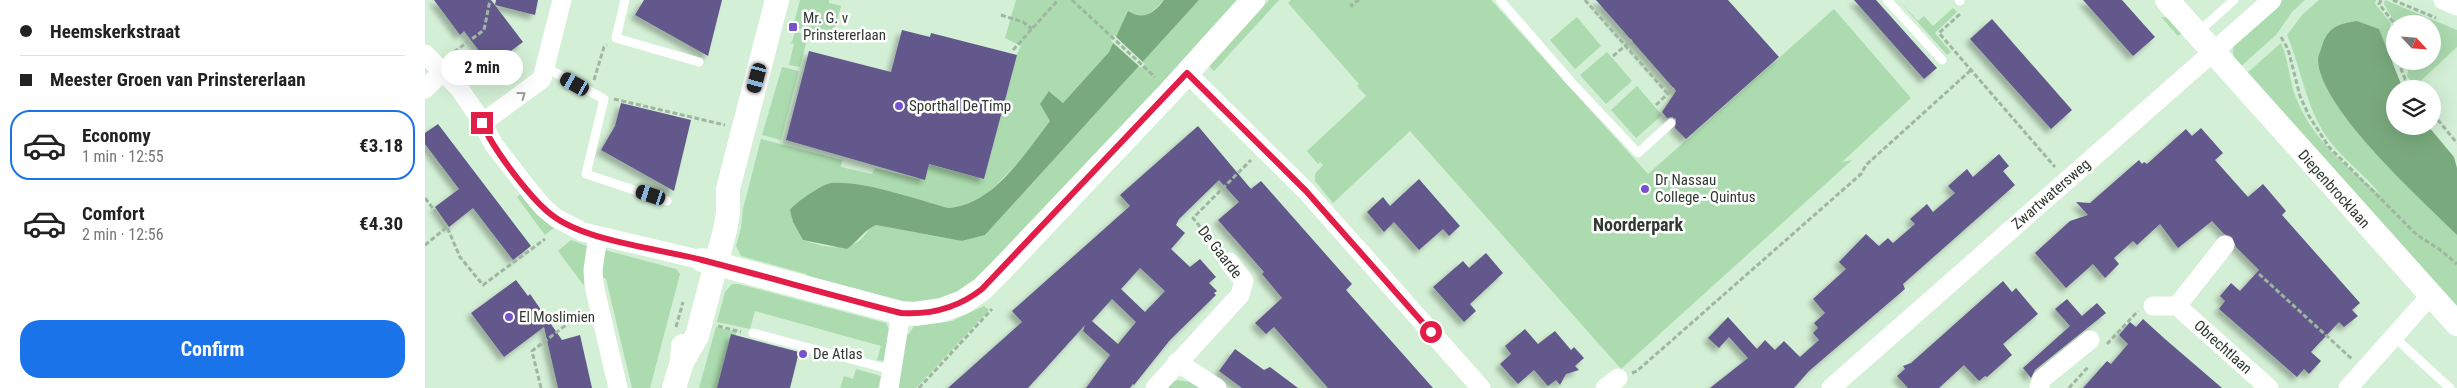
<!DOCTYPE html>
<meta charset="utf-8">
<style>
body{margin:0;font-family:"Roboto Condensed",sans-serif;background:#f2f2f2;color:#222;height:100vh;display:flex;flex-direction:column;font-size:19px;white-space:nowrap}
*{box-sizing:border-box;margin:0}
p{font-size:16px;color:#767676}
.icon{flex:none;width:28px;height:28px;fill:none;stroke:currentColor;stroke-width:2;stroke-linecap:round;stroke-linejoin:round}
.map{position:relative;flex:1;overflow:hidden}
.panel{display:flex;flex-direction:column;background:#fff;width:425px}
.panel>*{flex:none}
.top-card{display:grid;align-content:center;height:110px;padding:0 20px;background:#fff}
.needle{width:32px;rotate:116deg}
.controls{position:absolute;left:1961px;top:15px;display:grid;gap:10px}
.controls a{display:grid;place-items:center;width:55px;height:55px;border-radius:50%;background:#fff;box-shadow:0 5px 20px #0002;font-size:25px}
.end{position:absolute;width:22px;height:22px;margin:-11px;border:6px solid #e11d48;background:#fff;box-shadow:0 0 0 2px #fff}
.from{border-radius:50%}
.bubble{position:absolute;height:35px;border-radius:18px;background:#fff;box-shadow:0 5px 20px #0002;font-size:16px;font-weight:700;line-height:35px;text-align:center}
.car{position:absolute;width:15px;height:30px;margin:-15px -8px;border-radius:6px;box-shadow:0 0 4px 1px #0007;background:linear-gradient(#222 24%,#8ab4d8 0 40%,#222 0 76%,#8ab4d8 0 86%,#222 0)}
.top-card b{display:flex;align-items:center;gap:18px;height:48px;font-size:19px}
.top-card b+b{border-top:1px solid #e0e0e0}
.top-card i{width:12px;height:12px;background:#222}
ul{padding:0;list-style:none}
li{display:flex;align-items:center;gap:15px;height:70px;margin:0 10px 8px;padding:0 10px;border:2px solid transparent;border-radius:20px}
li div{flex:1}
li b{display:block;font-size:19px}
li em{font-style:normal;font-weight:700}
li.on{border-color:#1a73e8}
li>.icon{width:45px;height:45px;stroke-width:1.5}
.cta{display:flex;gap:10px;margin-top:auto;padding:10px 20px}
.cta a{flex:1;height:58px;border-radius:20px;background:#1a73e8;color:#fff;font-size:20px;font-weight:700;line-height:58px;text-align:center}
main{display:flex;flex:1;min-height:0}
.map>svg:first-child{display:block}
</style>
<main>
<section class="panel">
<div class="top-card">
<b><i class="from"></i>Heemskerkstraat</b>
<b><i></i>Meester Groen van Prinstererlaan</b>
</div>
<ul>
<li class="on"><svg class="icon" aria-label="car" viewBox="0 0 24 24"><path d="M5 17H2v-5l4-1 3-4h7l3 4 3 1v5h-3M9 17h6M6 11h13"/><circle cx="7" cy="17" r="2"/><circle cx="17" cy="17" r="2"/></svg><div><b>Economy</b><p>1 min · 12:55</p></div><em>€3.18</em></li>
<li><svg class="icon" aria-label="car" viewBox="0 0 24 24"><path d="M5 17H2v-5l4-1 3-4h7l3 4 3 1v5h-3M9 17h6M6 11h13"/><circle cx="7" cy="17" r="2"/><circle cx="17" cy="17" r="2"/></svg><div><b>Comfort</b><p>2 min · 12:56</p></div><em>€4.30</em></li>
</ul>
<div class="cta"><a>Confirm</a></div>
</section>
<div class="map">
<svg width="2032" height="388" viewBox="0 0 2032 388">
<defs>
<filter id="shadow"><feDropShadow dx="-4.5" dy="4.5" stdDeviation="2.5" flood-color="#0004"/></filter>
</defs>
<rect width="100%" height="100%" fill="#d3efd5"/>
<g fill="#acdbaf">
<polygon points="375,0 404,0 404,3 416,6 407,38 368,27"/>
<path d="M 591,0 L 739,0 C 725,13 722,22 703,12 L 684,52 L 638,103 L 625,91 L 625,121 L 593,163 L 558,198 L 537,207 L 523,208 L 443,187 L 366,210 L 368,222 L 378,240 C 395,246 417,252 434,241 C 441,236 442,228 451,225 L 537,241 L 560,235 L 774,0 L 815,0 L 565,272 L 524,298 L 485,304 L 382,279 L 381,274 L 316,256 L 311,246 L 316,228 L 318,209 L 336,139 L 417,160 L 416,167 L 447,174 L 450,168 L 493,179 L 498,163 L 559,179 L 592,54 L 596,46 L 580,38 Z"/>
<polygon points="844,0 854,0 789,71 782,64 835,5 838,7"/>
<polygon points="866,0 1066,0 1223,174 1409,9 1486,98 1417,162 1427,160 1196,369 985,131 908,203 890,181 890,174 898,165 895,162 893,164 882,151 941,96 932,86 934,84 863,3"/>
<polygon points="1473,0 1493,21 1499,16 1508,26 1528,8 1532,12 1510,33 1526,52 1522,55"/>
<path d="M 1857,0 L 1880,0 L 1867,12 L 1851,35 L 1814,68 C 1807,59 1807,52 1810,41 Z"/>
<path d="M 1894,0 L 1951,0 L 1950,4 L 1966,23 L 1963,39 L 1969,70 L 1953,29 L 1932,21 L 1901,86 C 1936,143 1984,188 2032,235 L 2032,308 L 1821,74 L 1856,43 C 1864,61 1864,80 1871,98 C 1888,141 1922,167 1956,195 C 1937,171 1910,154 1895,126 C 1879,97 1875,65 1862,35 L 1877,15 Z"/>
<polygon points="1960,0 2032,30 2032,47 1990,86 1982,76 1985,61 2008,61 2008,24 1971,24 1959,4"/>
<polygon points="1152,17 1176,46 1150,69 1125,40"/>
<polygon points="1736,17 1746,18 1758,32 1753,36"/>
<polygon points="368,31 383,35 375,67 364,65 369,44 365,43 367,42 370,32"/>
<polygon points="1182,52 1207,81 1181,104 1155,75"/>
<polygon points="357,67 374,71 356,140 337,135"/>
<polygon points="1212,86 1237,115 1211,138 1186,110"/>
<polygon points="97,193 131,226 120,235 92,197"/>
<polygon points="146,240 162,246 163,291 133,251"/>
<polygon points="180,250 251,269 255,274 225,388 207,388 181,279 174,275"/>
<polygon points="307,284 313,284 461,323 464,329 459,361 452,360 456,346 330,311 325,329 292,322 300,292"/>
<polygon points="559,306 564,310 491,388 469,388 479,333 484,334 489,326 527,321"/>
<polygon points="291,327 311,332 311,335 306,336 292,388 274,388"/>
<polygon points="431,369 456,376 453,388 415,388 419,376 428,379"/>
<polygon points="753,380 764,382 774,388 742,388 747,382"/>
</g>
<g fill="#79aa7d">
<path d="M 739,0 L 774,0 L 560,235 L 537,241 L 451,225 C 440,229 432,242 422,249 L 378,240 L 368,222 L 365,210 C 370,203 397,184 406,183 C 441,181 489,199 523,208 C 568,206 600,153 625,121 L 615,104 L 624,91 L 638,103 L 684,52 L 703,11 C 719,21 729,13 739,0 Z"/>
<path d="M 1932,21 L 1954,29 L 1978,89 L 1970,89 L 1970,126 L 2003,126 L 2029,157 L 2032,168 L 2032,235 C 1997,200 1895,109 1893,60 C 1893,56 1896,50 1897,46 C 1903,27 1913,24 1932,21 Z"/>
</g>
<polygon fill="#d3efd5" points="689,35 720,64 716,68 686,41"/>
<g fill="#62588c" fill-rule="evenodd" filter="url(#shadow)">
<polygon points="9,0 66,0 98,42 83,53 93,67 82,75 79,71 73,76 39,31 35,35"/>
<polygon points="71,0 113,0 110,15 70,5"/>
<polygon points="219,0 297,0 283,56 210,15"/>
<polygon points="1171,0 1303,0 1354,57 1261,139 1250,128 1251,119 1247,117 1242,118 1237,112 1251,91"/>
<polygon points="1429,0 1451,0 1512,68 1499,79"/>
<polygon points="1658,0 1697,0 1730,37 1708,56"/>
<polygon points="1567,19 1647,110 1626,129 1545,39"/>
<polygon points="477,30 505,37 506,33 592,55 559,179 504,164 500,180 361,140 384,51 466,72"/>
<polygon points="196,103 266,120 249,191 176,150 190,126"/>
<polygon points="13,124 106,246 88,260 48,208 24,227 10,207 34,189 0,144 0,133"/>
<path d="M 773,126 L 826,189 L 836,181 L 927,284 L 921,290 L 1008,388 L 903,388 L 849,327 L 841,334 L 830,323 L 857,298 L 837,274 L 839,272 L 793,220 L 814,202 L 794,180 L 754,219 L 751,225 L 760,233 L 746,249 L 765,267 L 775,259 L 791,277 L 784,283 L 792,291 L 789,293 L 791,295 L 745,340 L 709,385 L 708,384 L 705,388 L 661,388 L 685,355 L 658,331 L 660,325 L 603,388 L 523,388 L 597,322 L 587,311 L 705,206 L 695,195 ZM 715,268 L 740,291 L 720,312 L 696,289 ZM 687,299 L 711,322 L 693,344 L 667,321 Z"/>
<polygon points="1776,128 1798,153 1790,160 1823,197 1838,184 1861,211 1857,215 1935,303 1927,310 1933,316 1919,327 1914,322 1886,352 1896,361 1884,374 1879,369 1872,377 1794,309 1800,301 1795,296 1806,283 1815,291 1834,270 1811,247 1807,237 1799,234 1787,221 1753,248 1735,224 1712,245 1708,241 1689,258 1694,264 1680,278 1668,264 1641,288 1610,253 1645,221 1663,215 1651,202 1665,203 1714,160 1717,164 1719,162 1722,164 1761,129 1767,136"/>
<polygon points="1574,154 1584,166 1578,171 1590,185 1478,284 1480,289 1384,371 1369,388 1285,388 1323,358 1304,337 1294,348 1283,338 1303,317 1332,349 1340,340 1350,350 1359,341 1375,357 1394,340 1388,333 1393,328 1389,323 1400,313 1388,299 1421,269 1414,262 1441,234 1454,246 1463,238 1468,243 1490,224 1485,219 1502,204 1508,212 1530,193 1523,186 1542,169 1548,177"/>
<polygon points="994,179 1035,226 1024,236 1018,229 994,250 969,222 959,232 942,212 958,197 965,206"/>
<polygon points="1061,253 1078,273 1045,304 1051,311 1039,322 1008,287 1038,261 1044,268"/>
<polygon points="91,280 103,296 105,294 137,340 155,335 167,388 133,388 119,327 79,357 46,313"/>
<polygon points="1578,281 1587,292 1591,288 1613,314 1578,344 1587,355 1562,377 1560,376 1554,381 1539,365 1514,388 1483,388 1472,376 1480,369 1478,366 1486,363"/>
<polygon points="1642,299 1657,316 1672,303 1681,313 1610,370 1606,378 1598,368 1645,326 1630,309"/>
<polygon points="1718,319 1740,339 1797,388 1658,388 1682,361 1686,364 1703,344 1694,335 1705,322 1711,327"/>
<polygon points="1100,329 1113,344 1130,331 1146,350 1149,347 1159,358 1150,366 1154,370 1141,374 1135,385 1131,380 1123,386 1109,370 1093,384 1075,364 1086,354 1080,346"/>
<polygon points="306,334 374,352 365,388 292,388"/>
<polygon points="810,349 839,370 845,367 873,388 817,388 794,371"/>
</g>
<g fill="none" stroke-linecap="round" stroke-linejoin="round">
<g stroke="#9fb6a1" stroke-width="3" stroke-dasharray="5 2.5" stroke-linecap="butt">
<polyline points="647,0 730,77"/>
<polyline points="1160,0 1243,94"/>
<polyline points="1956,0 1954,4 1969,23 1965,38 1970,52"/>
<polyline points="1968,0 2011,18"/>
<polyline points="928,7 926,5 934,0"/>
<polyline points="1535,14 1514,33 1630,167"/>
<polyline points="576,15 598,22 607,29"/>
<polyline points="1856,37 1863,49 1875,96 1884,116 1904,147 1992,235 2014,249 2032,264"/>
<polyline points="588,50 633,0"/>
<polyline points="29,52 59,30 65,0"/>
<polyline points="1188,56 1207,40"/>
<polyline points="1973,61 1982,84 1986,89"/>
<polyline points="169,80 179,47 182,45"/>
<polyline points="189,99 300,125"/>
<polyline points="1231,105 1249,88"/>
<polyline points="2008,114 2032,143"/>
<polyline points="0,198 22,227 35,257 58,285 120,239"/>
<polyline points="0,245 22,227"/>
<polyline points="794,250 768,218 826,160"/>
<polyline points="1834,274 1928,360"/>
<polyline points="293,326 316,332"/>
<polyline points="251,327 258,302"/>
<polyline points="1682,344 1713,311"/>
<polyline points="1207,373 1212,371 1436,174 1441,165 1546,70"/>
<polyline points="116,388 107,351 158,312"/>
<polyline points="494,388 567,309"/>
<polyline points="1644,388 1664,366"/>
</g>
<g stroke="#fff" stroke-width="9">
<polyline points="200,0 191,38 274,62"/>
<polyline points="1075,0 1146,82 1213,153 1246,123"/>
<polyline points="1462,0 1517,60"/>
<polyline points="1534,0 1535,1"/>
<polyline points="1771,34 1809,0"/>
<polyline points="120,67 179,99 161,174 242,201"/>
<polyline points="328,333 467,370"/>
<polyline points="1969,337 2025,388"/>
</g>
<g stroke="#fff" stroke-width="19">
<polyline points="2018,0 2032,6"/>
<polyline points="0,54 34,88 53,116 69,145 107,194 119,208 131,218 158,232 277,260"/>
<polyline points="762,73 881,191 1056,388"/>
<polyline points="0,89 17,72"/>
<polyline points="57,123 117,79 137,0"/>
<polyline points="173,236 168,270 169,285 193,388"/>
<polyline points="1728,306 1752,306 1800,245"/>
<polyline points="1752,306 1844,388"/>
<polyline points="752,362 792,388"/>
<polyline points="464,388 476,313"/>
<polyline points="730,388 815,295 819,281 804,262"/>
<polyline points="1180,388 1193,378"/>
<polyline points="1406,388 1847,0"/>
<polyline points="1614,388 1617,379 1665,340"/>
<polyline points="1923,388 2005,296"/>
</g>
<g stroke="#fff" stroke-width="24">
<polyline points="1742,0 2032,324"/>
<polyline points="277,260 476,313 489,314 517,310 538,302 557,289 576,270 744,93 828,0"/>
<polyline points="257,362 272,336 300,230 303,213 303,189 352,0"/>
<polyline points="249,388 257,362 258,346"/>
</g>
</g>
<defs><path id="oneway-chevron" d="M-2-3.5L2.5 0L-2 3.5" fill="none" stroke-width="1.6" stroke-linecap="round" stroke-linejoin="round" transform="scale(1.25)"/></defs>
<use stroke="#979c97" href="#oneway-chevron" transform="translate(97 95) rotate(-36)"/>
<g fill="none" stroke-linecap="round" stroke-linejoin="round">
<path stroke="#e11d48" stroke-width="6" d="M 57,123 C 68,149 108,203 131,218 C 166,242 235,249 277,260 C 343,277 409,296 476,313 C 507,315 533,308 557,289 L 762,73 L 881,191 L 1006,332"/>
</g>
<g fill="#7453cc" stroke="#fff" stroke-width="2">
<rect x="363" y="22" width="10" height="10" rx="2.5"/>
<circle cx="474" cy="106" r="5"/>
<circle cx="1220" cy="189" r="5"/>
<circle cx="84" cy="317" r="5"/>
<circle cx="378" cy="354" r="5"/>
</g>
<g text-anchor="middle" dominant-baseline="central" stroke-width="5" stroke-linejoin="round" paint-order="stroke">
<g font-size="15" fill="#2f392f" stroke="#fff" text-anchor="start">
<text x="378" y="18">Mr. G. v<tspan x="378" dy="17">Prinstererlaan</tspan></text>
<text x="484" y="106">Sporthal De Timp</text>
<text x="1230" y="180">Dr Nassau<tspan x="1230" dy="17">College - Quintus</tspan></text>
<text x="94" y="317">El Moslimien</text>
<text x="388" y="354">De Atlas</text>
</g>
<g font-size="15" fill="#2f392f" stroke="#fff">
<text transform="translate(1909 189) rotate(48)">Diepenbrocklaan</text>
<text transform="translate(1626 194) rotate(-41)">Zwartwatersweg</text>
<text transform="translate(795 252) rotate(52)">De Gaarde</text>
<text transform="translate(1798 347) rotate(42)">Obrechtlaan</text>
</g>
<g font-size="18" font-weight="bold" fill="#2f392f" stroke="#fff">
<text x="1213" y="224">Noorderpark</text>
</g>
</g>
</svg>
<div class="controls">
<a><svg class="needle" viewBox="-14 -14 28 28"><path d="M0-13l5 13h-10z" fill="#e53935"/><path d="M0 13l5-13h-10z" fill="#767676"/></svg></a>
<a><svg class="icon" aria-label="layers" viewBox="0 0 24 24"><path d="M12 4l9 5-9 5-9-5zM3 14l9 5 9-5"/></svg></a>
</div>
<i class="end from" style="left:1006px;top:332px"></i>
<i class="end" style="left:57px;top:123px"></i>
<div class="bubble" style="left:16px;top:50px;width:82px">2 min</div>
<i class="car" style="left:332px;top:78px;rotate:195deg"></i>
<i class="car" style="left:150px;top:84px;rotate:299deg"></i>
<i class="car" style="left:226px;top:195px;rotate:288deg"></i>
</div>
</main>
